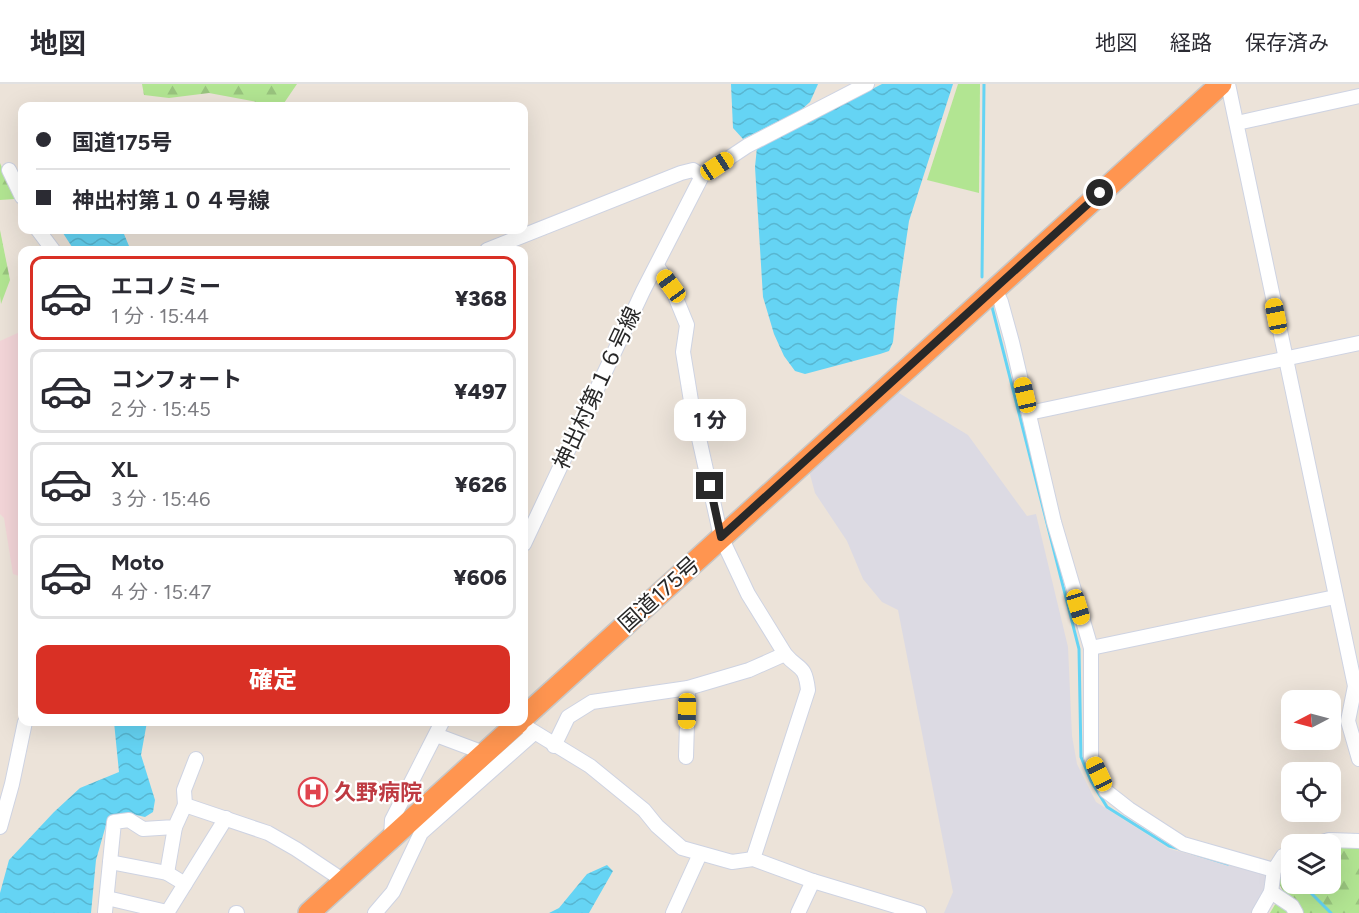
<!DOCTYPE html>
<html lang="ja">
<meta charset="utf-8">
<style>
body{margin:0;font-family:Figtree,"Noto Sans JP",sans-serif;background:#f2f2f3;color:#2b2b33;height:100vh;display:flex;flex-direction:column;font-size:22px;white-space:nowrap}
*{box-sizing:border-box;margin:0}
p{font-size:20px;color:#7c7c81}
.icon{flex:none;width:33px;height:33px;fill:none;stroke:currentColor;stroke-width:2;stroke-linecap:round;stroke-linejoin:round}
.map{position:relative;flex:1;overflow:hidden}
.drawer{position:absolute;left:18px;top:162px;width:510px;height:480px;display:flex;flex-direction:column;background:#fff;border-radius:12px;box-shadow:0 6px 24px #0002}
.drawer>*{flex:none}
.top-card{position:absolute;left:18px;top:18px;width:510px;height:132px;border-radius:12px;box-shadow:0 6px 24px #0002;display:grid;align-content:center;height:132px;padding:0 18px;background:#fff}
.needle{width:39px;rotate:264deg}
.buttons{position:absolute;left:1281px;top:606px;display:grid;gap:12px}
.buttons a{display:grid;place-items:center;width:60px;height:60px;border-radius:12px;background:#fff;box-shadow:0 6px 24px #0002;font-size:30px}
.end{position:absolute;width:27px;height:27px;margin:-14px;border:8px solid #282828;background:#fff;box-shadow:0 0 0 3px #fff}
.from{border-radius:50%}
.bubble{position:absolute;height:42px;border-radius:12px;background:#fff;box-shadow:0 6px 24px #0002;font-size:20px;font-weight:800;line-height:42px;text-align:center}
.car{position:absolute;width:18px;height:36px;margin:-18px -9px;border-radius:8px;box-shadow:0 0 4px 2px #0007;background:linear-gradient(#f5c518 24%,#345 0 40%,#f5c518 0 76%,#345 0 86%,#f5c518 0)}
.top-card b{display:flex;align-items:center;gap:21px;height:57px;font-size:22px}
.top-card b+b{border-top:2px solid #e1e1e2}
.top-card i{width:15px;height:15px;background:#2b2b33}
ul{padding:10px 0 0;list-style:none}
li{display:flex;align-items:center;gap:18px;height:84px;margin:0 12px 9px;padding:0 6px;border:3px solid #e1e1e2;border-radius:12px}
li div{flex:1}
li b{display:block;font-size:22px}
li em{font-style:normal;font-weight:800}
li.selected{border-color:#d93025}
li>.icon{width:54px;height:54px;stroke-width:1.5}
.primary-button{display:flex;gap:12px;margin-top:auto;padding:12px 18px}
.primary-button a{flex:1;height:69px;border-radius:12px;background:#d93025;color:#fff;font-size:24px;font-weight:800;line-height:69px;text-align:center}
header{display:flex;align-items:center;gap:36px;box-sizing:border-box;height:84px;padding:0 30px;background:#fff;border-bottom:2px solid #e1e1e2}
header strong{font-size:28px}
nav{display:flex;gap:33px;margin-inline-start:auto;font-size:21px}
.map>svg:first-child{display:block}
</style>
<header>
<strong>地図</strong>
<nav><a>地図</a><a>経路</a><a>保存済み</a></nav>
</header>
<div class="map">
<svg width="1359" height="829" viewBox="0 0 1359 829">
<defs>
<pattern id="forest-firs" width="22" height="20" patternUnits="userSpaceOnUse" patternTransform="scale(1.5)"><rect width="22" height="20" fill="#b2e592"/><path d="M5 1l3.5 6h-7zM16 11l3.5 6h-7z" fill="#99c47e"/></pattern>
<pattern id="water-waves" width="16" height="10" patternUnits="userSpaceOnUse" patternTransform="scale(1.5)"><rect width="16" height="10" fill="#65d4f4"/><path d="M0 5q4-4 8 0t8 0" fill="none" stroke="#58b6d1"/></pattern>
</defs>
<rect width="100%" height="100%" fill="#ece3d9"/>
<polygon fill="#dcdae3" points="894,306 968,351 1027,432 1036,430 1068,563 1072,652 1077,680 1096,718 1170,765 1268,792 1266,804 1251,829 944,829 953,808 898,526 882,518 863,495 847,457 815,409 808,383"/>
<polygon fill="#f3d5d8" points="22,247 22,493 13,490 4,434 0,430 0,257"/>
<g fill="url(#forest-firs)">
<polygon points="142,0 297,0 282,22 278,22 209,9 169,14 144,11"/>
<polygon points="0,79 15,115 0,116"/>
<polygon points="0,146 10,196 1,220 0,212"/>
<polygon points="1337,761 1359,763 1359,829 1270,829 1283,807 1277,796 1285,778 1291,775 1292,800 1330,800 1331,763"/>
</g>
<polygon fill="#b2e592" points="958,0 980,0 979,109 927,96"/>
<g fill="url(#water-waves)">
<polygon points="731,0 818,0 810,18 801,26 743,55 733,44"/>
<polygon points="882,0 953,0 909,137 897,218 893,258 889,267 880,270 805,290 795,287 784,272 774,250 763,213 755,83 757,63"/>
<polygon points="61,146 137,146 124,150 129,162 127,166 74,166"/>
<polygon points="114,638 147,638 141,671 155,716 153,728 145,733 127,729 108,734 96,776 91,829 0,829 0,809 9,776 54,728 80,704 119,688"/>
<polygon points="607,781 613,787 589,829 549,829 559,824 587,790"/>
</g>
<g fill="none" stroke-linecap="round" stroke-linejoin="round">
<g stroke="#65d4f4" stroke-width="3">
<polyline points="982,193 984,0"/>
<polyline points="991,219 1079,565 1081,673 1091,697 1107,723 1169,762 1180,765"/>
<polyline points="1192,769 1228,780"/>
<polyline points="1279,792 1292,795"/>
<polyline points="1302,800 1331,829"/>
</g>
<g stroke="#ced3e2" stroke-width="16">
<g id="minor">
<polyline points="1228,0 1355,602 1348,637 1359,675"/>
<polyline points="1237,39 1359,12"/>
<polyline points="9,86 22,113"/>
<polyline points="38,146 53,166"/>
<polyline points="487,166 681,89 693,86 702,92"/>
<path d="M 657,182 L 671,202 L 687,241 L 683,268 L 692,323 L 721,453 L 748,510 L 785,570 C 799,587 805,579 808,606 L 753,775"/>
<polyline points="995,205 1001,218 1012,258 1054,438 1091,564 1091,673 1106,707 1129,725 1183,760 1274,786"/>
<polyline points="1029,329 1359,259"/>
<polyline points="524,460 643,207 702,92 747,62 867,0"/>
<polyline points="1091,564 1335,513"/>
<polyline points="518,638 590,682 644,726 657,742 682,764 732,778 753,775 813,797 919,829"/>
<polyline points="436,651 484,669"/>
<polyline points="554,662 568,633 592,618 688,604 749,586 785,570"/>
<polyline points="686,673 688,604"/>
<polyline points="196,675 184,706 185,721 268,749 296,765 344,797"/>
<polyline points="0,743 12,700 25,638"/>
<polyline points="391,753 392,736 442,638"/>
<polyline points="1316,760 1329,756 1359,757"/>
<polyline points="110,778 167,789 185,800"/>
<polyline points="167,789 175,743"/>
<polyline points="1271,808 1292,822 1296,829"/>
<polyline points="107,814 167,828"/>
<polyline points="105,828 114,738 129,736 143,745 175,743 185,721"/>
<polyline points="167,829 226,734"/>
<polyline points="236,829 237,829"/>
<polyline points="375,829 393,808 421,749 534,649"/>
<polyline points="673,829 700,770"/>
<polyline points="798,829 813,797"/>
<polyline points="1259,829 1271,808 1274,786 1283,772 1292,769"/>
</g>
</g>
<g stroke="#c7c7c7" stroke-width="24">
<g id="highway">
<polyline points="524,633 1221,0"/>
<polyline points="309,829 519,638"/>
</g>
</g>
<use href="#minor" stroke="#fff" stroke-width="14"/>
<use href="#highway" stroke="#ff9550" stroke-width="21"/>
</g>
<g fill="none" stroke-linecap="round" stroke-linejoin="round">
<polyline stroke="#282828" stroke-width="8" points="710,402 721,453 1100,109"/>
</g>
<defs>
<g id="hospital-ring" transform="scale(1.5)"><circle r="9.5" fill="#fff" stroke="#e0444e" stroke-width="1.5"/><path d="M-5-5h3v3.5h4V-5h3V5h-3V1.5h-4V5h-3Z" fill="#e0444e"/></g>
</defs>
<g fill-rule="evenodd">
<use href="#hospital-ring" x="313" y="708"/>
</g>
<g text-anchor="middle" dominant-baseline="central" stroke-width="4.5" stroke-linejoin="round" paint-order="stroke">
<g font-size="22" fill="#282828" stroke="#fff">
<text transform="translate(597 304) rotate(-65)">神出村第１６号線</text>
<text transform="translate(659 510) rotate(-42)">国道175号</text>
</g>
<g font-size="22" font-weight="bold" fill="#be3a42" stroke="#fff" text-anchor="start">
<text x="334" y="708">久野病院</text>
</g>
</g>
</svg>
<div class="buttons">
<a><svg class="needle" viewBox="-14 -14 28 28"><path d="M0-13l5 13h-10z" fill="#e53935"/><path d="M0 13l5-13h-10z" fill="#7c7c81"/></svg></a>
<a><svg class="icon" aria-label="locate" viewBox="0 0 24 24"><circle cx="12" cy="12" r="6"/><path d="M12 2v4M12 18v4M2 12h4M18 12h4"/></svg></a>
<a><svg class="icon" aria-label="layers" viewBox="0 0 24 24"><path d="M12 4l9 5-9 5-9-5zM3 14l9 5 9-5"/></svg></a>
</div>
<i class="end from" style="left:1100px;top:109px"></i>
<i class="end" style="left:710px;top:402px"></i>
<div class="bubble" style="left:674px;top:315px;width:72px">1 分</div>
<i class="car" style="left:717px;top:82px;rotate:57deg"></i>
<i class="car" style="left:671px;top:202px;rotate:324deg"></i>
<i class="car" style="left:1276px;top:232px;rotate:349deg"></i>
<i class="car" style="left:1025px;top:311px;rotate:347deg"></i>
<i class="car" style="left:1078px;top:523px;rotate:163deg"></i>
<i class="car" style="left:687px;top:627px;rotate:181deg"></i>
<i class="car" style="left:1099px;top:690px;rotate:335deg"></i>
<div class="top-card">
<b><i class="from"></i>国道175号</b>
<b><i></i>神出村第１０４号線</b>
</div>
<section class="drawer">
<ul>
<li class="selected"><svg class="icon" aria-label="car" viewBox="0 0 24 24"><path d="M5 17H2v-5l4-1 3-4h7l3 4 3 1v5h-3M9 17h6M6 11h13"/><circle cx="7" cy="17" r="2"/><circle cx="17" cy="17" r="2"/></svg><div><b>エコノミー</b><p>1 分 · 15:44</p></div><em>¥368</em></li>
<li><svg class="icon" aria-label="car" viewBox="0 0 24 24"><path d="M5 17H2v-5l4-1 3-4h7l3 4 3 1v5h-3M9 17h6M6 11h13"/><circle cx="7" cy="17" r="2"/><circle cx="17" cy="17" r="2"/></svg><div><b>コンフォート</b><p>2 分 · 15:45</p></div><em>¥497</em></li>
<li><svg class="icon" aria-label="car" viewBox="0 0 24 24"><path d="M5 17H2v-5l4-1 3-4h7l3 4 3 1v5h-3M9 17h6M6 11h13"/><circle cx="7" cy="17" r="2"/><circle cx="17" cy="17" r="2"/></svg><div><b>XL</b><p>3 分 · 15:46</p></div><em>¥626</em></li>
<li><svg class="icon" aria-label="car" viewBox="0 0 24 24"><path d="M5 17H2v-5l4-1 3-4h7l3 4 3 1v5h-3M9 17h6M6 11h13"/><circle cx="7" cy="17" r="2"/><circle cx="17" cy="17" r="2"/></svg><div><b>Moto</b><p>4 分 · 15:47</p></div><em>¥606</em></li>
</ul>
<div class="primary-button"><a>確定</a></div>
</section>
</div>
